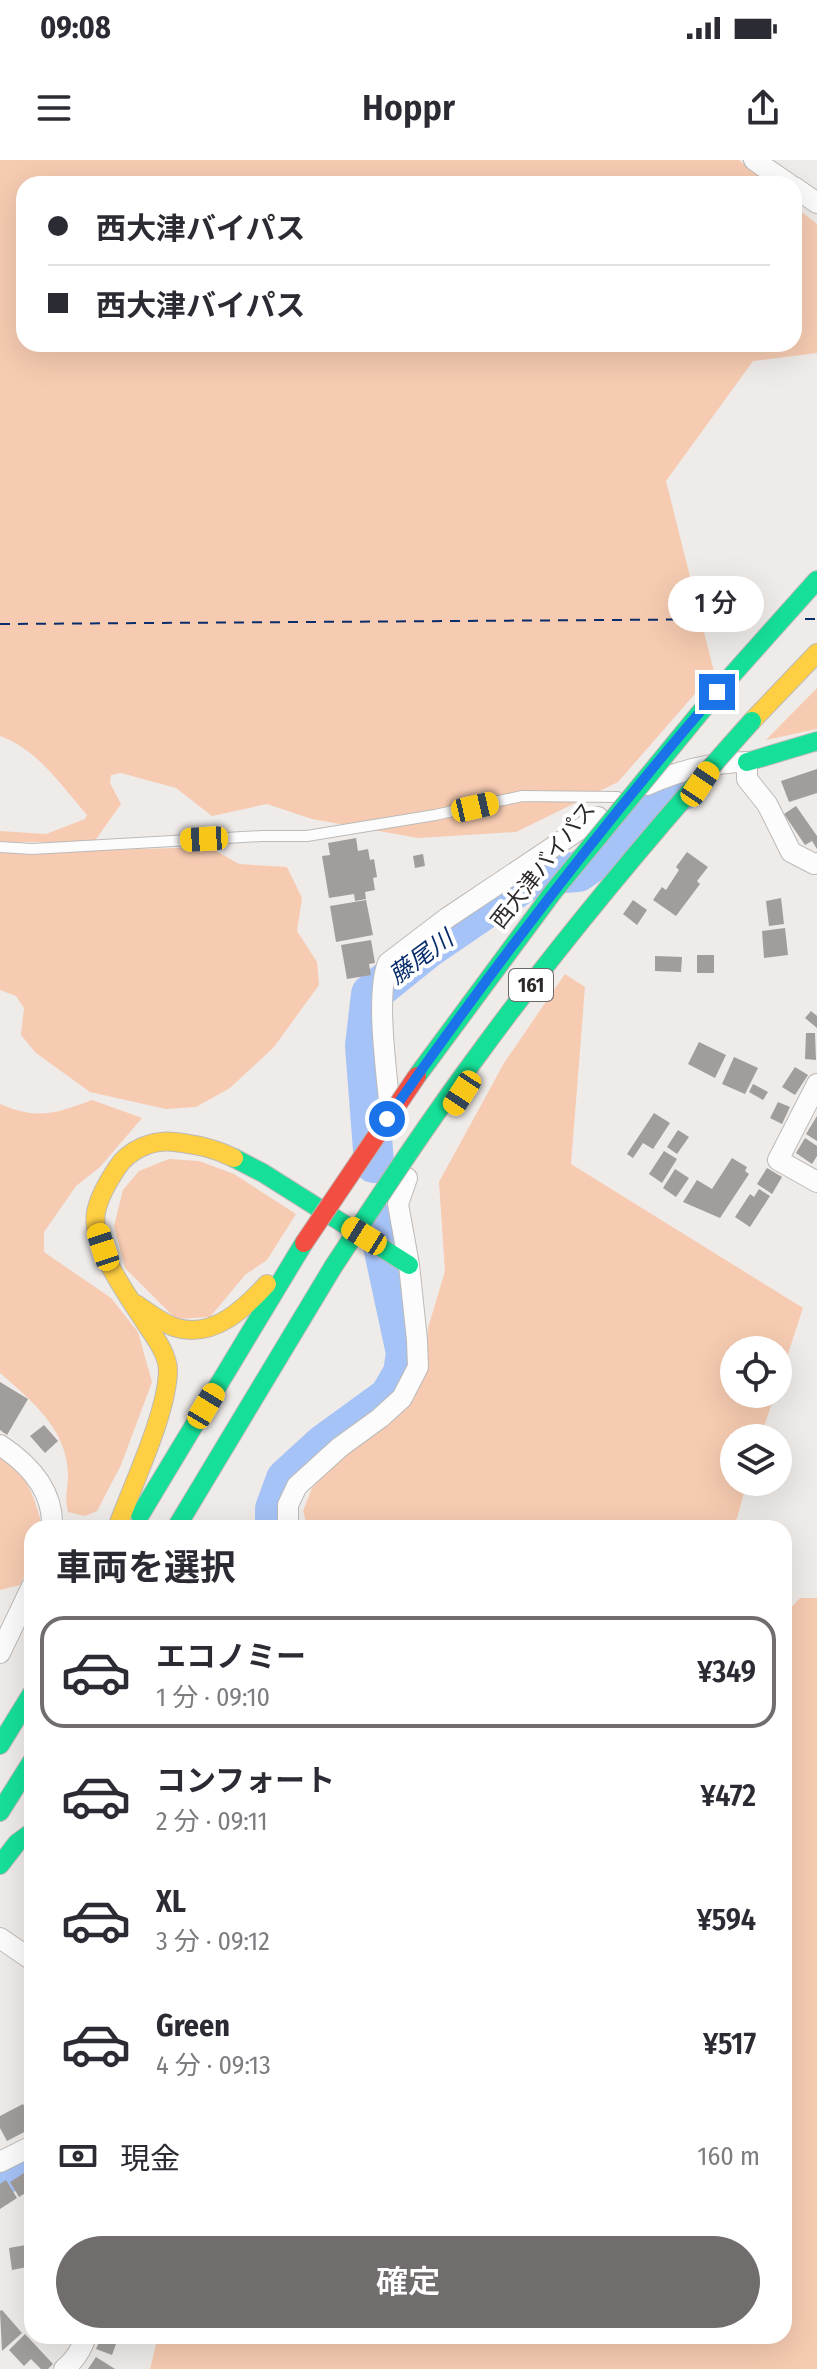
<!DOCTYPE html>
<html lang="ja">
<meta charset="utf-8">
<style>
body{margin:0;font-family:"Fira Sans Condensed","Noto Sans JP",sans-serif;background:#f2f2f3;color:#2b2b33;height:100vh;display:flex;flex-direction:column;font-size:30px;white-space:nowrap}
*{box-sizing:border-box;margin:0}
p{font-size:26px;color:#7c7c81}
.icon{flex:none;width:44px;height:44px;fill:none;stroke:currentColor;stroke-width:2;stroke-linecap:round;stroke-linejoin:round}
.map{position:relative;flex:1;overflow:hidden}
.sheet{position:absolute;left:24px;top:1360px;width:768px;height:824px;display:flex;flex-direction:column;background:#fff;border-radius:24px;box-shadow:0 8px 32px #0002}
.sheet>*{flex:none}
.banner{position:absolute;left:16px;top:16px;width:786px;height:176px;border-radius:24px;box-shadow:0 8px 32px #0002;display:grid;align-content:center;height:176px;padding:0 32px;background:#fff}
.tools{position:absolute;left:720px;top:1176px;display:grid;gap:16px}
.tools a{display:grid;place-items:center;width:72px;height:72px;border-radius:50%;background:#fff;box-shadow:0 8px 32px #0002;font-size:40px}
.end{position:absolute;width:36px;height:36px;margin:-18px;border:10px solid #1a73e8;background:#fff;box-shadow:0 0 0 4px #fff}
.from{border-radius:50%}
.bubble{position:absolute;height:56px;border-radius:28px;background:#fff;box-shadow:0 8px 32px #0002;font-size:26px;font-weight:600;line-height:56px;text-align:center}
.car{position:absolute;width:24px;height:48px;margin:-24px -12px;border-radius:10px;box-shadow:0 0 6px 2px #0007;background:linear-gradient(#f5c518 24%,#345 0 40%,#f5c518 0 76%,#345 0 86%,#f5c518 0)}
.banner b{display:flex;align-items:center;gap:28px;height:76px;font-size:30px}
.banner b+b{border-top:2px solid #e1e1e2}
.banner i{width:20px;height:20px;background:#2b2b33}
ul{padding:0;list-style:none}
li{display:flex;align-items:center;gap:24px;height:112px;margin:0 16px 12px;padding:0 16px;border:4px solid transparent;border-radius:24px}
li div{flex:1}
li b{display:block;font-size:30px}
li em{font-style:normal;font-weight:600}
li.on{border-color:#706d6c}
li>.icon{width:72px;height:72px;stroke-width:1.5}
h2{padding:0 32px;font-size:36px;line-height:96px}
.pay{display:flex;align-items:center;gap:20px;height:88px;padding:0 32px;font-size:30px}
.pay p{margin-inline-start:auto}
.action{display:flex;gap:16px;margin-top:auto;padding:16px 32px}
.action a{flex:1;height:92px;border-radius:48px;background:#706d6c;color:#fff;font-size:32px;font-weight:600;line-height:92px;text-align:center}
.status{display:flex;justify-content:space-between;align-items:center;height:56px;padding:0 40px;background:#fff;direction:ltr}
.status svg{height:22px;fill:currentColor}
header{display:flex;justify-content:space-between;align-items:center;height:104px;padding:0 32px;background:#fff;font-size:36px;font-weight:600}
.map>svg:first-child{display:block}
</style>
<div class="status"><b>09:08</b><svg viewBox="0 0 49 12"><path d="M0 12V9h3v3zM5 12V6h3v6zM10 12V3h3v9zM15 12V0h3v12zM26 1h20v11H26zM47 4h2v5h-2z"/></svg></div>
<header><svg class="icon" aria-label="menu" viewBox="0 0 24 24"><path d="M4 6h16M4 12h16M4 18h16"/></svg>Hoppr<svg class="icon" aria-label="share" viewBox="0 0 24 24"><path d="M12 15V3M7 8l5-5 5 5M5 13v7h14v-7"/></svg></header>
<div class="map">
<svg width="817" height="2209" viewBox="0 0 817 2209">
<rect width="100%" height="100%" fill="#efebe9"/>
<g fill="#f6cbb1">
<path d="M 0,0 L 739,0 L 768,24 L 24,24 L 24,184 L 794,184 L 794,46 L 817,64 L 817,193 L 753,201 L 666,321 L 714,512 L 618,622 L 516,672 L 418,678 L 312,659 L 267,644 L 212,656 L 176,628 L 121,613 L 111,615 L 110,623 L 121,644 L 94,682 L 0,682 L 0,671 L 46,674 L 85,659 L 87,655 C 62,626 37,589 0,576 Z"/>
<polygon points="817,528 817,569 766,580"/>
<polygon points="209,687 239,704 287,707 302,738 297,771 317,802 319,825 274,887 230,928 196,947 166,949 90,932 36,893 21,875 24,848 16,836 0,830 0,693"/>
<polygon points="565,814 585,827 571,1004 803,1148 778,1224 778,1190 734,1190 734,1234 775,1234 760,1278 734,1278 734,1322 747,1322 737,1358 731,1368 308,1368 303,1351 312,1328 340,1299 413,1241 426,1207 428,1168 445,1111 439,1022 504,903"/>
<path d="M 92,940 L 142,958 L 100,1007 L 76,1026 L 44,1072 L 44,1092 L 111,1138 L 138,1172 L 152,1222 L 121,1305 L 97,1351 L 85,1356 L 68,1352 C 64,1333 68,1331 68,1315 C 68,1270 31,1240 0,1213 L 0,944 C 37,960 55,954 92,940 Z"/>
<polygon points="169,999 199,1001 234,1014 296,1054 267,1100 245,1115 210,1157 176,1159 125,1108 114,1066 123,1030 139,1011"/>
<path d="M 0,1294 C 27,1314 33,1333 42,1365 L 41,1368 L 32,1368 L 32,1400 L 20,1425 L 0,1430 Z"/>
<polygon points="800,1438 817,1438 817,2209 150,2209 158,2176 784,2176 784,1469 788,1451"/>
</g>
<g fill="none" stroke-linecap="round" stroke-linejoin="round">
<g stroke="#a6c3f7" stroke-width="40">
<polyline points="374,1003 365,886 371,834 428,788 535,715 578,712 607,692 646,648 683,630"/>
<polyline points="275,1368 275,1349 286,1319 323,1285 389,1237 403,1213 406,1193 378,1063"/>
<polyline points="0,2016 32,2002"/>
</g>
<g stroke="#082d6c" stroke-width="2" stroke-dasharray="10 8" stroke-linecap="butt">
<polyline points="805,459 817,459"/>
<polyline points="0,464 759,459"/>
</g>
</g>
<g fill="#a09d9b">
<polygon points="817,609 817,633 789,642 781,621"/>
<polygon points="796,646 817,676 817,689 812,681 805,685 784,654"/>
<polygon points="356,678 358,691 368,689 370,700 374,699 377,717 373,718 375,730 365,732 366,739 355,741 354,734 329,738 322,696 330,695 328,683"/>
<polygon points="687,692 708,707 697,721 700,724 676,756 653,740 662,727 666,730 679,710 676,707"/>
<polygon points="423,694 425,706 415,708 413,696"/>
<polygon points="781,738 784,764 769,766 766,741"/>
<polygon points="366,740 373,775 336,782 330,746"/>
<polygon points="633,740 647,750 637,765 623,754"/>
<polygon points="785,768 788,795 764,798 762,771"/>
<polygon points="371,780 375,803 369,804 371,815 347,819 341,785"/>
<rect x="697" y="795" width="17" height="18"/>
<polygon points="655,796 682,797 681,812 655,811"/>
<polygon points="811,851 817,856 817,868 805,858"/>
<polygon points="806,873 815,873 816,900 805,899"/>
<polygon points="699,882 726,895 715,918 688,904"/>
<polygon points="734,897 758,908 745,934 722,924"/>
<polygon points="795,907 808,915 795,935 782,927"/>
<polygon points="753,924 768,932 763,940 749,932"/>
<polygon points="778,942 790,947 782,964 770,958"/>
<polygon points="654,953 670,963 653,989 643,983 633,998 627,994"/>
<polygon points="817,956 817,981 806,974"/>
<polygon points="678,970 689,977 677,994 667,987"/>
<polygon points="805,978 817,986 817,996 812,1004 796,993"/>
<polygon points="664,991 677,999 662,1023 649,1014"/>
<polygon points="732,998 747,1007 745,1011 749,1014 720,1058 683,1042 697,1020 712,1029"/>
<polygon points="767,1008 782,1017 772,1034 757,1024"/>
<polygon points="675,1009 689,1018 676,1037 663,1028"/>
<polygon points="759,1029 770,1036 750,1067 735,1057 750,1034 754,1037"/>
<polygon points="0,1222 28,1239 7,1275 0,1270"/>
<polygon points="44,1265 58,1281 45,1293 30,1276"/>
<polygon points="23,1944 32,1960 32,1968 7,1981 0,1968 0,1956"/>
<polygon points="32,2008 32,2029 19,2037 10,2022"/>
<polygon points="6,2020 17,2038 0,2049 0,2024"/>
<polygon points="31,2084 32,2106 12,2110 9,2088"/>
<polygon points="2,2150 22,2173 2,2191 0,2151"/>
<polygon points="25,2174 53,2204 48,2209 41,2209 31,2199 24,2206 9,2190"/>
<polygon points="101,2178 116,2184 112,2195 96,2189"/>
<polygon points="96,2197 115,2209 88,2209"/>
</g>
<g fill="none" stroke-linecap="round" stroke-linejoin="round">
<g stroke="#bcbab8" stroke-width="12">
<polyline id="lane" points="0,687 32,689 262,676 307,676 435,655 522,636 618,637"/>
</g>
<g stroke="#bcbab8" stroke-width="22">
<g id="street">
<polyline points="754,0 789,24"/>
<polyline points="794,27 817,43"/>
<path d="M 647,625 C 680,610 711,602 747,602 L 747,619 L 767,644 L 791,692 L 814,704 L 817,703"/>
<polyline points="817,924 778,1000 817,1022"/>
<path d="M 390,951 C 387,913 375,836 388,803 L 447,758 L 598,657"/>
<path d="M 0,1285 C 29,1304 54,1331 52,1368"/>
<polyline points="288,1368 288,1345 297,1326 340,1287 380,1258 402,1238 418,1207 417,1180 409,1105 398,1044 407,1018"/>
<polyline points="0,1493 32,1426"/>
<polyline points="0,1778 32,1800"/>
<polyline points="0,2002 32,1986"/>
<path d="M 64,2209 C 74,2201 82,2189 86,2176"/>
</g>
</g>
<g stroke="#bcbab8" stroke-width="20">
<g id="fast">
<polyline points="717,532 817,420"/>
<polyline points="747,602 817,581"/>
<polyline points="234,998 263,1013 409,1105"/>
<polyline points="140,1355 304,1083"/>
<polyline points="176,1368 333,1107"/>
<polyline points="0,1585 32,1533"/>
<polyline points="0,1652 32,1601"/>
<polyline points="0,1705 17,1683 32,1672"/>
</g>
</g>
<g stroke="#bcbab8" stroke-width="20">
<g id="slow">
<polyline points="752,561 817,493"/>
<path d="M 136,1144 C 148,1152 160,1162 174,1167 C 212,1180 244,1149 267,1124"/>
<path d="M 117,1368 C 132,1326 167,1254 168,1211 C 168,1196 157,1180 148,1167 C 131,1140 90,1086 96,1052 C 99,1037 109,1020 117,1008 C 129,989 154,979 175,982 C 198,985 214,988 234,998"/>
</g>
</g>
<use href="#lane" stroke="#fdfcfc" stroke-width="10"/>
<use href="#street" stroke="#fdfcfc" stroke-width="20"/>
<use href="#fast" stroke="#16e098" stroke-width="18"/>
<use href="#slow" stroke="#ffcf43" stroke-width="18"/>
<g stroke="#bfb1ae" stroke-width="20" stroke-linecap="butt">
<g id="fast-bridge">
<polyline points="417,916 553,732 717,532"/>
<path d="M 333,1107 C 381,1034 429,961 481,891 C 565,776 657,667 752,561"/>
</g>
</g>
<g stroke="#bfb1ae" stroke-width="20" stroke-linecap="butt">
<polyline id="jam-bridge" points="304,1083 417,916"/>
</g>
<use href="#fast-bridge" stroke="#16e098" stroke-width="18"/>
<use href="#jam-bridge" stroke="#f24e42" stroke-width="18"/>
</g>
<g fill="none" stroke-linecap="round" stroke-linejoin="round">
<path stroke="#1a73e8" stroke-width="10" d="M 387,959 C 490,811 599,669 717,532"/>
</g>
<g text-anchor="middle" dominant-baseline="central" stroke-width="8" stroke-linejoin="round" paint-order="stroke">
<rect fill="#fff" stroke="#6b6968" stroke-width="2" x="509" y="809" width="44" height="32" rx="6"/>
<g font-size="20" font-weight="bold" fill="#2c2928">
<text x="531" y="825">161</text>
</g>
<g font-size="22" fill="#2c2928" stroke="#fff">
<text transform="translate(543 705) rotate(-52)">西大津バイパス</text>
</g>
<g font-size="24" font-style="italic" fill="#082d6c" stroke="#fff">
<text transform="translate(421 797) rotate(-36)">藤尾川</text>
</g>
</g>
</svg>
<div class="tools">
<a><svg class="icon" aria-label="locate" viewBox="0 0 24 24"><circle cx="12" cy="12" r="6"/><path d="M12 2v4M12 18v4M2 12h4M18 12h4"/></svg></a>
<a><svg class="icon" aria-label="layers" viewBox="0 0 24 24"><path d="M12 4l9 5-9 5-9-5zM3 14l9 5 9-5"/></svg></a>
</div>
<i class="end from" style="left:387px;top:959px"></i>
<i class="end" style="left:717px;top:532px"></i>
<div class="bubble" style="left:668px;top:416px;width:96px">1 分</div>
<i class="car" style="left:700px;top:624px;rotate:34deg"></i>
<i class="car" style="left:475px;top:647px;rotate:77deg"></i>
<i class="car" style="left:204px;top:679px;rotate:267deg"></i>
<i class="car" style="left:462px;top:933px;rotate:213deg"></i>
<i class="car" style="left:364px;top:1076px;rotate:302deg"></i>
<i class="car" style="left:103px;top:1087px;rotate:342deg"></i>
<i class="car" style="left:206px;top:1246px;rotate:31deg"></i>
<div class="banner">
<b><i class="from"></i>西大津バイパス</b>
<b><i></i>西大津バイパス</b>
</div>
<section class="sheet">
<h2>車両を選択</h2>
<ul>
<li class="on"><svg class="icon" aria-label="car" viewBox="0 0 24 24"><path d="M5 17H2v-5l4-1 3-4h7l3 4 3 1v5h-3M9 17h6M6 11h13"/><circle cx="7" cy="17" r="2"/><circle cx="17" cy="17" r="2"/></svg><div><b>エコノミー</b><p>1 分 · 09:10</p></div><em>¥349</em></li>
<li><svg class="icon" aria-label="car" viewBox="0 0 24 24"><path d="M5 17H2v-5l4-1 3-4h7l3 4 3 1v5h-3M9 17h6M6 11h13"/><circle cx="7" cy="17" r="2"/><circle cx="17" cy="17" r="2"/></svg><div><b>コンフォート</b><p>2 分 · 09:11</p></div><em>¥472</em></li>
<li><svg class="icon" aria-label="car" viewBox="0 0 24 24"><path d="M5 17H2v-5l4-1 3-4h7l3 4 3 1v5h-3M9 17h6M6 11h13"/><circle cx="7" cy="17" r="2"/><circle cx="17" cy="17" r="2"/></svg><div><b>XL</b><p>3 分 · 09:12</p></div><em>¥594</em></li>
<li><svg class="icon" aria-label="car" viewBox="0 0 24 24"><path d="M5 17H2v-5l4-1 3-4h7l3 4 3 1v5h-3M9 17h6M6 11h13"/><circle cx="7" cy="17" r="2"/><circle cx="17" cy="17" r="2"/></svg><div><b>Green</b><p>4 分 · 09:13</p></div><em>¥517</em></li>
</ul>
<div class="pay"><svg class="icon" aria-label="cash" viewBox="0 0 24 24"><path d="M3 7h18v10H3z"/><circle cx="12" cy="12" r="2"/></svg>現金<p>160 m</p></div>
<div class="action"><a>確定</a></div>
</section>
</div>
